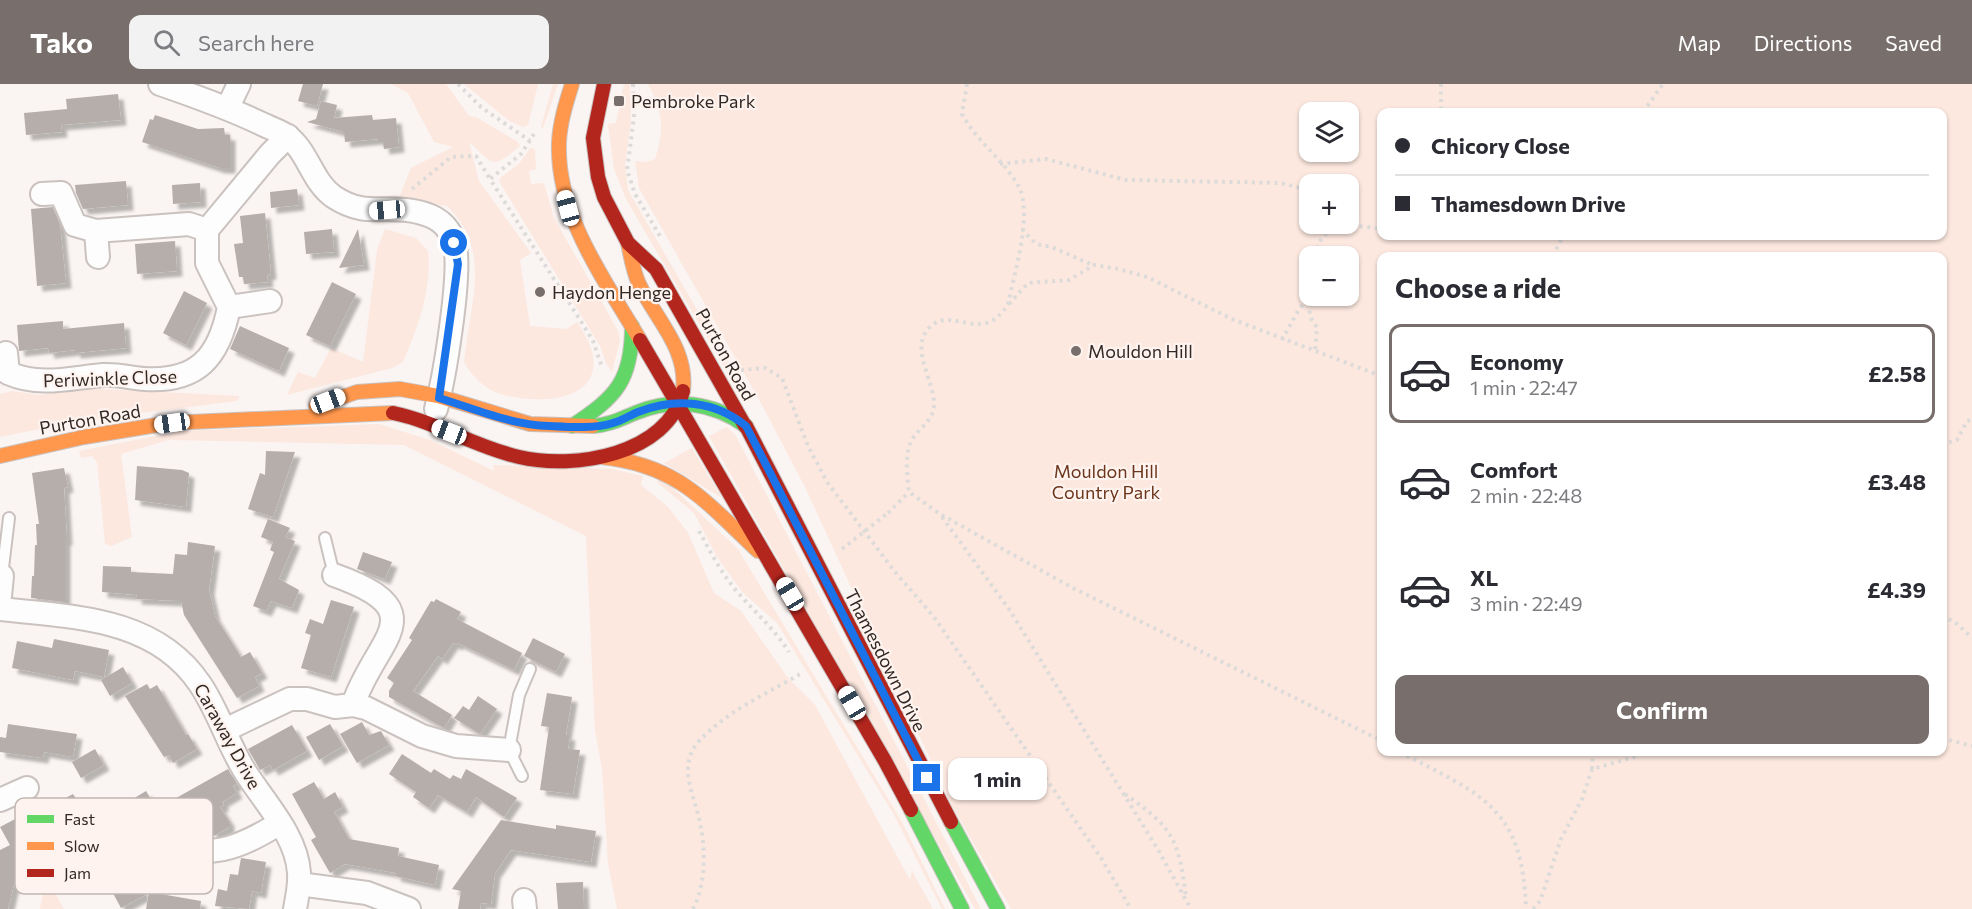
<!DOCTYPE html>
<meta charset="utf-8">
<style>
body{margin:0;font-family:Commissioner,sans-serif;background:#f2f2f3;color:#2b2b33;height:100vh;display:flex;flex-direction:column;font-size:22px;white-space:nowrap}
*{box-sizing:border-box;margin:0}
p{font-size:20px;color:#7c7c81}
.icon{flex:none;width:33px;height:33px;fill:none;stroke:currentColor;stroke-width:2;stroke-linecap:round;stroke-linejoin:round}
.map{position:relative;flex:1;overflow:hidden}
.details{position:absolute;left:1377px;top:168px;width:570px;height:504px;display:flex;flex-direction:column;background:#fff;border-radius:12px;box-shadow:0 2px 4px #0004}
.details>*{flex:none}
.guide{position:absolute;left:1377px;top:24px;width:570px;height:132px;border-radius:12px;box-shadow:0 2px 4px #0004;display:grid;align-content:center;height:132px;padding:0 18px;background:#fff}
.tools{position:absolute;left:1299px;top:18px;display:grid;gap:12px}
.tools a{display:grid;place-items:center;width:60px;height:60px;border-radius:12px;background:#fff;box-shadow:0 2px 4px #0004;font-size:30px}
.end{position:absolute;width:27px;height:27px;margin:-14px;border:8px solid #1a73e8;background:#fff;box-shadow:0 0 0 3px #fff}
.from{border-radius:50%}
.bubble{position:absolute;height:42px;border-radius:12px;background:#fff;box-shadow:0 2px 4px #0004;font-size:20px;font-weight:700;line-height:42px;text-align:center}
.car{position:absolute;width:18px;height:36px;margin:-18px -9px;border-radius:8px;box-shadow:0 0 4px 2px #0007;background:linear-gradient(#fff 24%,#345 0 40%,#fff 0 76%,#345 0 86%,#fff 0)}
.guide b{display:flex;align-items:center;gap:21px;height:57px;font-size:22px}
.guide b+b{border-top:2px solid #e1e1e2}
.guide i{width:15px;height:15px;background:#2b2b33}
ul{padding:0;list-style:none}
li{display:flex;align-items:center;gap:18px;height:99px;margin:0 12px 9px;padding:0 6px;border:3px solid transparent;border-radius:12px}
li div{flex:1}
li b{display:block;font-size:22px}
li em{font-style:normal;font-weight:700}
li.active{border-color:#786f6c}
li>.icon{width:54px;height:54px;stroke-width:1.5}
h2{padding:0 18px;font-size:27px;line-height:72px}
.cta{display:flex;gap:12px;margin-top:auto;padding:12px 18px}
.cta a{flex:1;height:69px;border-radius:12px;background:#786f6c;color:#fff;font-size:24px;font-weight:700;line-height:69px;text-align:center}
header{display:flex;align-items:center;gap:36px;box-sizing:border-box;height:84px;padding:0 30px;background:#786f6c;color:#fff}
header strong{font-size:28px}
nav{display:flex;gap:33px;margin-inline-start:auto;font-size:21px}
.search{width:420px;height:54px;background:#f2f2f3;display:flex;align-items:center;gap:15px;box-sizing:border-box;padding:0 21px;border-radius:12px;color:#7c7c81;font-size:22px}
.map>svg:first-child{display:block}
</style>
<header>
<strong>Tako</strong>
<div class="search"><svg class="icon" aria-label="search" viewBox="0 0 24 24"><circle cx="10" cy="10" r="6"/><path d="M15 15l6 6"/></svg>Search here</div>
<nav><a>Map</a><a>Directions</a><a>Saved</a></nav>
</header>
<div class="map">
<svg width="1972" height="825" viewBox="0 0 1972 825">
<defs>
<filter id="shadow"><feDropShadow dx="5.5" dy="5.5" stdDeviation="1.5" flood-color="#0004"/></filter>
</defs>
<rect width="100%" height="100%" fill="#faf4f2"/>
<g fill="#fce8df" fill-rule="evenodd">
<path d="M 391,0 L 446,0 L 469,32 L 476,33 L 518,58 L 520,62 C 490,87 494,80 469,58 L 479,97 L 531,169 L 520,176 L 530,242 L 566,245 L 577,238 C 625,307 559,326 501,310 C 486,306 471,291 464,278 C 469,221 494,167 447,122 L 399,114 L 411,84 L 453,63 L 434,58 L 408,9 Z"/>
<polygon points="464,0 538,0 528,41 523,43 508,36"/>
<polygon points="553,0 558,0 543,44 541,43"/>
<polygon points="624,0 630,0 631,36 625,81 628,106 730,283 726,286 626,115 614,85 608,40 616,39"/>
<path d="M 648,0 L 1972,0 L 1972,825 L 1011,825 L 950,718 L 805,403 L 762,321 L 639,104 L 635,77 L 647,78 L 655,75 C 665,43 663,29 648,0 ZM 1310,28 L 1348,28 L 1348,68 L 1310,68 ZM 1382,28 L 1942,28 L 1942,152 L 1382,152 ZM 1310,100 L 1348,100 L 1348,140 L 1310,140 ZM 1310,172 L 1348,172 L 1348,212 L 1310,212 ZM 1382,172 L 1942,172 L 1942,668 L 1382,668 Z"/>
<polygon points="530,64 535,65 536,85 529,87 531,100 544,99 554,134 617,245 620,256 612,288 606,279 600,262 500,99 500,94 519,80"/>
<path d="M 385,145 L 416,154 L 428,167 C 432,205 418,243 403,278 L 392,284 L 287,311 L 298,288 L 315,294 L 331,264 L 363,278 L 377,166 Z"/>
<polygon points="78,304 240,312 237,317 85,336 0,353 0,310 12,307 40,311"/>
<polygon points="379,340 430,356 494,387 493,381 612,385 643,392 641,401 668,423 688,449 714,509 741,527 788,594 815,621 910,796 912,787 933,825 617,825 608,780 602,685 595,647 586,452 404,361 168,356 121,370 132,453 111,462 105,460 97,378 92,372 81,374 79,367 181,347"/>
<polygon points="727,343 736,352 981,825 975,825 709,352"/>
<polygon points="692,364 722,414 664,379"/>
<polygon points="660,392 738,465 902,738 945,825 942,825 893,729 777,539 742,508 717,473 694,429 657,398"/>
<polygon points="46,793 64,825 40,825"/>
</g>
<g fill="#b5aeab" filter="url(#shadow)">
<polygon points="303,0 323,0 317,22 298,17"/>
<polygon points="118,10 121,36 61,41 62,48 26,51 24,29 67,25 66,15"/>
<polygon points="321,17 337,21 334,34 372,31 373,36 396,34 399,63 384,65 383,58 378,58 378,55 345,58 344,48 307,38 316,35"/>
<polygon points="155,31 198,45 224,44 225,51 230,51 230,84 220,84 142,58 150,35 153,36"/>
<polygon points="126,97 128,121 83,125 76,109 75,101"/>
<polygon points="200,99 201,118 173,120 172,101"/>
<polygon points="297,105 299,121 271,124 270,108"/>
<polygon points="53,123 60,141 66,199 37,202 31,125"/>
<polygon points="265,129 271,190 267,191 268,198 244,200 243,193 239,193 234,160 243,159 240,132"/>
<polygon points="332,145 334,168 306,170 304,148"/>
<polygon points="358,145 364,181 339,184"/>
<polygon points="175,157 177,187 137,190 135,160"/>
<polygon points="332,198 356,210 330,262 306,251"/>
<polygon points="184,207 207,219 186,261 163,249"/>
<polygon points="63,237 63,245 124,239 126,264 75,269 75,266 49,269 48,264 19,267 17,241"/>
<polygon points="240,242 289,264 279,287 230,265"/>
<polygon points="266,367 295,368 273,433 248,425 260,389 265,391"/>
<polygon points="137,382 182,386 189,389 186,423 135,416"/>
<polygon points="64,384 68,403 64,404 67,456 65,456 65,518 31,514 32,492 34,492 35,461 37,461 36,440 39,440 32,389"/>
<polygon points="268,435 290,444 285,453 295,457 279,495 299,506 292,524 271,517 266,527 253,522 274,468 270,466 273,458 261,453"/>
<polygon points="188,458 215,462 209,506 215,532 241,573 250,568 262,589 255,593 259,602 237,614 184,531 181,517 136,515 137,511 102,508 103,482 131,483 131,488 173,490 175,470 187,471"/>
<polygon points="363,468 392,478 385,495 357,485"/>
<polygon points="436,515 461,528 457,535 522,569 514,586 458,559 457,561 453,559 442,575 438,572 413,607 452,631 444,644 389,613 389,607 394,599 387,594 412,556 409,554 431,517 434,518"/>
<polygon points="331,516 354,523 331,593 301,584 311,551 305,549 310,535 323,540"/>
<polygon points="533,554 565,570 556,588 524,572"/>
<polygon points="54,555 109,566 104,593 75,587 73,596 12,584 17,557 52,564"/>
<polygon points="123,583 132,599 110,612 101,596"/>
<polygon points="147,600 150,605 157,601 186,651 188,650 197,665 173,679 169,671 164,673 125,612"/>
<polygon points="547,609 572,613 566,651 570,651 568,665 580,666 573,710 540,706 549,643 541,642"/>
<polygon points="478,612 497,625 480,650 454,634 463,622 469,626"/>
<polygon points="362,638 369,651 381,647 389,661 357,679 340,650"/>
<polygon points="8,640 77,650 73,673 44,668 43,674 0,668 0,653 6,654"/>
<polygon points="330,640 343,662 319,676 306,653"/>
<polygon points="292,641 307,667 273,686 270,681 260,686 248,665"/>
<polygon points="95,665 104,681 81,694 72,678"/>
<polygon points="402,670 431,689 434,685 450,695 453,691 461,695 466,685 517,714 504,733 476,713 467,728 438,711 429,724 413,713 416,708 389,690"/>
<polygon points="228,685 237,700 233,702 237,709 222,718 224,721 220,723 229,737 229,743 214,752 201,730 192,736 190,733 173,743 160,723"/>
<polygon points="314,698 324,715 335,708 343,723 334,728 349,755 399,764 398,772 439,781 435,801 395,792 396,789 345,780 330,789 311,756 316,753 292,710"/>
<polygon points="146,707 160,730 132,747 118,724"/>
<polygon points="73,710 85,728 102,717 107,724 112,721 122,737 94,755 80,732 31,759 35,766 20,775 8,825 0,825 0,766 10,761 0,743 17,734 20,739"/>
<polygon points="501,736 556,745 556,741 596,747 591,778 511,766 495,789 491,820 481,819 480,825 458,825 461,807 452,805"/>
<polygon points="241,774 266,778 261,809 252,807 249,825 215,822 218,805 227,807 230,790 238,791"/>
<polygon points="130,785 145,811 121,824 107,798"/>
<polygon points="583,798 584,825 558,825 556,799"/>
<polygon points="149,808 201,817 200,825 146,825"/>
</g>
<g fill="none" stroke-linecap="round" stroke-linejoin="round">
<g stroke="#cac2bf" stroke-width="14">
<g id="lane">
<polyline points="325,454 334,491"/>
<polyline points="2,492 9,434"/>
<polyline points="522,692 509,666 519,611 530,585"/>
<polyline points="140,770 159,760"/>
</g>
</g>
<g stroke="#cac2bf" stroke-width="26">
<g id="street">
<path d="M 160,0 C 195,12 229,24 262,40 C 270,44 280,47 287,52 C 308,67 312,98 334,113 C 366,134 386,120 418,128 C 436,132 448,140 454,158 C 463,185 444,295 436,325"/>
<polyline points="228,23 239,0"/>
<polyline points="42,110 61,109 75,141 96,147"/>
<polyline points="98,173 96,147 189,140 207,146"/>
<polyline points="229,223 270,217"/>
<path d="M 6,269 L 8,289 C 41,303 69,294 103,291 C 117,290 131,294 145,295 C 197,298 219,274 229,223 L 207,179 L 207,146 L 270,70 L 288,52"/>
<path d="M 334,491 C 438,528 375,554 353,621"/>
<polyline points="0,512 2,492"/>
<path d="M 0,525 C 73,533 155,533 200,600 C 219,628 228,661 246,689 C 265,719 297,752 299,789 C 300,801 297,813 295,825"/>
<polyline points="225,646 290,615 307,615 335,623 353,621 366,624 422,652 456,662 509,666"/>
<polyline points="0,716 27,704"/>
<path d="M 159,760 C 211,775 236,766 280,739"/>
<polyline points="299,800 367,809 409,825"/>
<polyline points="524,816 525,825"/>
</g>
</g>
<g stroke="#cac2bf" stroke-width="16">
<g id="fast">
<path d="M 572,342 C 616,313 632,297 632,242"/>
<path d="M 593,342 C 610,341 622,334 638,328 C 675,313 714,319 746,342"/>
<polyline points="911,726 962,825"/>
<polyline points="951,738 998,825"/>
</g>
</g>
<g stroke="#cac2bf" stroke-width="16">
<g id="slow">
<path d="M 572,0 C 566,19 560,38 559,58 C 556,131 605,196 640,256"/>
<path d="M 628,159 C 631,173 633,187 639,200 C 656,236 688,264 683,307"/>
<polyline points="316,322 357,308 400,305 438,312 530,340 593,342"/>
<polyline points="0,372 84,353 169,339 393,329"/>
<path d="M 601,373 C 678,381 705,417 758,467"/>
</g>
</g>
<g stroke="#cac2bf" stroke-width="16">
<g id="jam">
<polyline points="604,0 593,54 598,93 604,113 628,159 656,185 745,342"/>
<polyline points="640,256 678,321"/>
<polyline points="678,321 885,677 911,726"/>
<path d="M 393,329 C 437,338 475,363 519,373 C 574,386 668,371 683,307"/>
<polyline points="746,342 951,738"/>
</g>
</g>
<g stroke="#dddbda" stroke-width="4" stroke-dasharray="3 4.5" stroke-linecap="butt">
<polyline points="458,0 481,23 530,57"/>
<polyline points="633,0 634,33 627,86 635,110 660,152"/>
<path d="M 967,0 L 962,30 C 977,58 1004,76 1019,103 C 1033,130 1014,190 1008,220 C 982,262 954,222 931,242 C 908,262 934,296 934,320 C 934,336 921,342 913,354 C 904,367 907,392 909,408 L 940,430 L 1071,503 L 1382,657"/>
<polyline points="1441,0 1441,28"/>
<polyline points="1643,28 1663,0"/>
<polyline points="534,50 521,70 490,95 582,239 593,257 602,283"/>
<polyline points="1000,80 1046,75 1126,96 1280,99 1310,106"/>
<polyline points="412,105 451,73 476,72 490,95"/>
<path d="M 1022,145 C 1030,154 1036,163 1049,162 L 1093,181"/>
<path d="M 1317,172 C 1317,136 1357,141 1382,145"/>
<polyline points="1553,172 1563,152"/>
<path d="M 1312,212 C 1309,225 1307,232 1317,243 L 1315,268"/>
<polyline points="1009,220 1028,199 1069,196 1094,181 1119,185 1147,193 1232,235 1373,289 1382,298"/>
<polyline points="1282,256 1299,225 1311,212"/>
<polyline points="741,286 765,284 782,294 808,362 827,398 895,488 934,533 1101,774 1131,825"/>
<polyline points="1942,361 1957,356 1967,337 1972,336"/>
<polyline points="888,429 909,408"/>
<polyline points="942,433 1009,525 1157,764 1191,825"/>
<path d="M 699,447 C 711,469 723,492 740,511 C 757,530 775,546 789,568"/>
<polyline points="1942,532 1955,538 1972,554"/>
<polyline points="1942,654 1972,662"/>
<path d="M 1400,668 C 1481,711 1523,722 1526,825"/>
<polyline points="1592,685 1593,668"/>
<path d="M 1125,710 C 1173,744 1179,755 1186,814"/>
<path d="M 693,825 C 705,802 706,769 701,744 C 697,715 675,684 699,657 C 727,627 768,609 802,589"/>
<polyline points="1533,825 1540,817 1561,755 1582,715 1592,685 1638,672 1643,668"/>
</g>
<use href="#lane" stroke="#fefdfd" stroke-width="10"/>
<use href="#street" stroke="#fefdfd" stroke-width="22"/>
<use href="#fast" stroke="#63d668" stroke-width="14"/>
<use href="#slow" stroke="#ff974d" stroke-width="14"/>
<use href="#jam" stroke="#b3261e" stroke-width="14"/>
<polyline stroke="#dddbda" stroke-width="4" stroke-dasharray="3 4.5" stroke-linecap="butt" points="842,465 888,429"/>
</g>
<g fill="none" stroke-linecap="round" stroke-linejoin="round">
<path stroke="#1a73e8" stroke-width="8" d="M 454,159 L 458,180 L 439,314 C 475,325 511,341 549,342 C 569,343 595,345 613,339 C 622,337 630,331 638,328 C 676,313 715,317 746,342 L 927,694"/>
</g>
<g fill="#786f6c" stroke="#fef3ee" stroke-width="2">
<rect x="613" y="11" width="12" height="12" rx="3"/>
<circle cx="540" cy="208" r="6"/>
<circle cx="1076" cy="267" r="6"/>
</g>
<g text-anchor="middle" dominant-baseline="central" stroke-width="4.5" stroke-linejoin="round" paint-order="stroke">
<g font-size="18" fill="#322824" stroke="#fef3ee" text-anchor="start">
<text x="631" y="17">Pembroke Park</text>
<text x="552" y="208">Haydon Henge</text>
<text x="1088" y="267">Mouldon Hill</text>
</g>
<g font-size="18" fill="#322824" stroke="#fef3ee">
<text transform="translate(726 270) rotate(61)">Purton Road</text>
<text transform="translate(110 294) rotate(-2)">Periwinkle Close</text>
<text transform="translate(90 335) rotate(-10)">Purton Road</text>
<text transform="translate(886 576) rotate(63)">Thamesdown Drive</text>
<text transform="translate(228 652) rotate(61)">Caraway Drive</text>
</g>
<g font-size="18" fill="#6b351b" stroke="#fef3ee">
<text x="1106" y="387">Mouldon Hill<tspan x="1106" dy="21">Country Park</tspan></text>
</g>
</g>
<rect x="15" y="714" width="198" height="96" rx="9" fill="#fef3ee" stroke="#c1b6b1" stroke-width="1.5"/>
<rect x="27" y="731" width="27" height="8" fill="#63d668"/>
<rect x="27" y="758" width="27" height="8" fill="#ff974d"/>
<rect x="27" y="785" width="27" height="8" fill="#b3261e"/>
<g font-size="16" fill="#322824">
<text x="64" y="741">Fast</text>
<text x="64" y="768">Slow</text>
<text x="64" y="795">Jam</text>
</g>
</svg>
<div class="tools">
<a><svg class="icon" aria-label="layers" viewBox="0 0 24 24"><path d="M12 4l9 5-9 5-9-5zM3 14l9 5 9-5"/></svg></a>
<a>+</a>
<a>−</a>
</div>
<i class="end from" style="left:454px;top:159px"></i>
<i class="end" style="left:927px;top:694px"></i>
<div class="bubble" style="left:948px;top:674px;width:99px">1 min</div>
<i class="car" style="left:568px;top:124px;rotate:345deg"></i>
<i class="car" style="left:387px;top:126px;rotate:265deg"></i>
<i class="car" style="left:328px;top:317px;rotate:69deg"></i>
<i class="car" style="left:172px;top:339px;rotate:262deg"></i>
<i class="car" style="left:449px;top:348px;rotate:291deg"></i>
<i class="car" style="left:790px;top:510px;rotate:329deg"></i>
<i class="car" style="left:852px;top:619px;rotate:330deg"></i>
<div class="guide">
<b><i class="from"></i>Chicory Close</b>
<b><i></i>Thamesdown Drive</b>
</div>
<section class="details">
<h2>Choose a ride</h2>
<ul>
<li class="active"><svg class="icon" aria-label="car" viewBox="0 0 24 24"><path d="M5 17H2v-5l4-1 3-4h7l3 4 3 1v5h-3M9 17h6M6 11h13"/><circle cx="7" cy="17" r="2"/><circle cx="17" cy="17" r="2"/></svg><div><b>Economy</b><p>1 min · 22:47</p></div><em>£2.58</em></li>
<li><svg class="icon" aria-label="car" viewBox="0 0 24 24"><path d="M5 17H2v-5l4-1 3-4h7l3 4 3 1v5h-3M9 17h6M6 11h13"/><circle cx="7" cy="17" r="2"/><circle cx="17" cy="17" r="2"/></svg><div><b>Comfort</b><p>2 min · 22:48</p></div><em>£3.48</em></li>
<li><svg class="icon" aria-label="car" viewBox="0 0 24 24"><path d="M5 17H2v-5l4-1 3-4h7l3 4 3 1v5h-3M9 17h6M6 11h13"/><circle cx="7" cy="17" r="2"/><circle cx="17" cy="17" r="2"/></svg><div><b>XL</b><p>3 min · 22:49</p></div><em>£4.39</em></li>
</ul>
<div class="cta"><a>Confirm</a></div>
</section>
</div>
